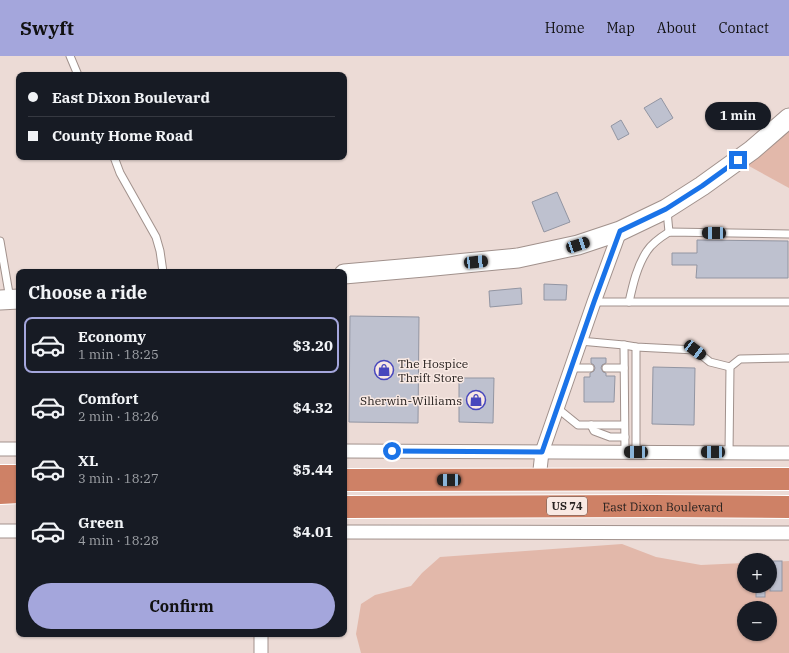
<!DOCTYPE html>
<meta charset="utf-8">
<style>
body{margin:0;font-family:"IBM Plex Serif",serif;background:#20242c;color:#f1f3f6;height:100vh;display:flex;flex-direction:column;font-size:15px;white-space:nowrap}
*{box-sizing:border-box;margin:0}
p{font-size:13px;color:#9ea1a6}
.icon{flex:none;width:22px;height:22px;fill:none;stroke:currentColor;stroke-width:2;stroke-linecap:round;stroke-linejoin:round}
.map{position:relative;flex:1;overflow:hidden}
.sheet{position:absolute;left:16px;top:213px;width:331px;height:368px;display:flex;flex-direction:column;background:#171b24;border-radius:8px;box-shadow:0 1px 3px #0004}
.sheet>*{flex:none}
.banner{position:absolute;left:16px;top:16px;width:331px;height:88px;border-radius:8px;box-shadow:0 1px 3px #0004;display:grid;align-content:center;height:88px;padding:0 12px;background:#171b24}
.fabs{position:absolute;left:737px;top:497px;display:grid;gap:8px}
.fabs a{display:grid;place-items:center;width:40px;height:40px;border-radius:50%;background:#171b24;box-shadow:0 1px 3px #0004;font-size:20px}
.end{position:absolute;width:18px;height:18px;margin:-9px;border:5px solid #1a73e8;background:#fff;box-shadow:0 0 0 2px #fff}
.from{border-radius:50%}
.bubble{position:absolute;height:28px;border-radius:14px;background:#171b24;box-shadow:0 1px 3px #0004;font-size:13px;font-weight:700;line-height:28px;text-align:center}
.car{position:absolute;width:12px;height:24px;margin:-12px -6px;border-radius:5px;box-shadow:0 0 3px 1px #0007;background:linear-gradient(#222 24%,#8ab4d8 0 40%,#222 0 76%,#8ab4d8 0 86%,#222 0)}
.banner b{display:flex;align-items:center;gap:14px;height:38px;font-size:15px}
.banner b+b{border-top:1px solid #363941}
.banner i{width:10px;height:10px;background:#f1f3f6}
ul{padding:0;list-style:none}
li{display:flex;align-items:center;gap:12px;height:56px;margin:0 8px 6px;padding:0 4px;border:2px solid transparent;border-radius:8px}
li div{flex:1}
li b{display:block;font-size:15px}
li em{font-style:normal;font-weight:700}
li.on{border-color:#a4a6dc}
li>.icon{width:36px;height:36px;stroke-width:1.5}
h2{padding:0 12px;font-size:18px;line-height:48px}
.button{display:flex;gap:8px;margin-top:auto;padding:8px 12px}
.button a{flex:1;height:46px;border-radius:24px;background:#a4a6dc;color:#111;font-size:16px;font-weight:700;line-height:46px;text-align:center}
header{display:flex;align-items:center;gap:24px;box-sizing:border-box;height:56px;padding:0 20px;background:#a4a6dc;color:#111}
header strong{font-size:19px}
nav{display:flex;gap:22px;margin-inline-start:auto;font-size:14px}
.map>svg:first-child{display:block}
</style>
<header>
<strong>Swyft</strong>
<nav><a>Home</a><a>Map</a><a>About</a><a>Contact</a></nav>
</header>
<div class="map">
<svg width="789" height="597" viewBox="0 0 789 597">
<rect width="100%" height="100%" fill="#ecdbd6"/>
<g fill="#e2b8aa" fill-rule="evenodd">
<polygon points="789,62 789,132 738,104"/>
<path d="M 622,488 L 656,501 L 701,509 L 744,507 L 744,530 L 770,530 L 770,506 L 789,505 L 789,597 L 361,597 L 356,578 L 361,548 L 375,539 L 411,530 L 422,517 L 440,501 ZM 744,552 L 770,552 L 770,578 L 744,578 Z"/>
</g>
<g fill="#bec1cf" stroke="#9295a2">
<polygon points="661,42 673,62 657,72 644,52"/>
<polygon points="621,64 629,78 618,84 611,70"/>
<polygon points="557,136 570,166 544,176 532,146"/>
<polygon points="697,184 788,185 788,222 696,222 697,209 672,209 672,197 697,197"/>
<polygon points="544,228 567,229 566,244 544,244"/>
<polygon points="521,232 522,248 490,251 489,235"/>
<polygon points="350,260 419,261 418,367 349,366"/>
<polygon points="591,302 606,302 606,307 602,309 601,312 603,316 606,317 606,320 615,320 614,346 584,346 584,321 590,321 590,317 594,315 595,312 594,309 591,307"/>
<polygon points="653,311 695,312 694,369 652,368"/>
<polygon points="459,322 494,322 493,367 459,366"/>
<rect x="770" y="505" width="12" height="30"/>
<rect x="756" y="530" width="9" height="11"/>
</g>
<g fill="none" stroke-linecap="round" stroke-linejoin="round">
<g stroke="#a1918c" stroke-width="9">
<g id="lane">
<polyline points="70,0 78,19"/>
<polyline points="114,101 120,117 156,181 160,195 163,216"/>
<polyline points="667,155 669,176"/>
<polyline points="0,185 10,243"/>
<polyline points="594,246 789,246"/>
<path d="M 629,246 C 633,228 637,210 647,195 C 652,187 661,181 669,176 L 789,178"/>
<polyline points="580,285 624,289 636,291 695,294 710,306 730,311"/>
<polyline points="624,289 625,396"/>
<polyline points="570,312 590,312"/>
<polyline points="606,312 624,312"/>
<polyline points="557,352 578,369 624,369"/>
<polyline points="591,369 594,375 610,381 625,381"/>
<polyline points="636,396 636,291"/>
<polyline points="729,397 730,311 740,303 789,302"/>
</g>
</g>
<g stroke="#a1918c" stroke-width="15">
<g id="street">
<polyline points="0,393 19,393"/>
<polyline points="344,395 789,397"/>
<polyline points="539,423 542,396 594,246 620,175"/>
<polyline points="0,475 19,475"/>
<polyline points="344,476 789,477"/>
<polyline points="261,578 261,597"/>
</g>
</g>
<g stroke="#a1918c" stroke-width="21">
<g id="secondary">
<polyline points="344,218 424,211 518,202 578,189 620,175 666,153 702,130 752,94 789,62"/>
<polyline points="0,244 19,243"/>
</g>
</g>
<g stroke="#fff" stroke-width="24">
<g id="highway">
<polyline points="0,420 19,420"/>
<polyline points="344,424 789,423"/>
<polyline points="0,437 19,436"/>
<path id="s1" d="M 344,451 L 653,450 L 789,451"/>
</g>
</g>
<use href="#lane" stroke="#fff" stroke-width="7"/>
<use href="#street" stroke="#fff" stroke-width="13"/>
<use href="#secondary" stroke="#fff" stroke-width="19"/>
<use href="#highway" stroke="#ce8166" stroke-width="22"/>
</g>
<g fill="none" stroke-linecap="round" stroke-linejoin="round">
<polyline stroke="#1a73e8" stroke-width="5" points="392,395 542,396 594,246 620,175 666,153 702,130 738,104"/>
</g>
<defs>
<g id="shop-ring" transform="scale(1)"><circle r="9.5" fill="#f9e9e3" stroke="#4747bd" stroke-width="1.5"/><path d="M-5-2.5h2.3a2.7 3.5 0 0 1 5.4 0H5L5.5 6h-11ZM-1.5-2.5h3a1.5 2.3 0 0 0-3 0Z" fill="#4747bd"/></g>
</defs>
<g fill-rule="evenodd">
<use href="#shop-ring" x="384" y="314"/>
<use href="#shop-ring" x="476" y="344"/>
</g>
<g text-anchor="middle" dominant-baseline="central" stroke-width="3" stroke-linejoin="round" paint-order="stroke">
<rect fill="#f9e9e3" stroke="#675e5a" stroke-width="1" x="547" y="441" width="40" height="18" rx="3"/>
<g font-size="11" font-weight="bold" fill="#282220">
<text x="567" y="450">US 74</text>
</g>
<g font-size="12" fill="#282220" stroke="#f9e9e3" text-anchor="start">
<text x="398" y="307">The Hospice<tspan x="398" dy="14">Thrift Store</tspan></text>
<text x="462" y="344" text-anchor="end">Sherwin-Williams</text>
</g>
<g font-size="12" fill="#282220" stroke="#f9e9e3">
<text stroke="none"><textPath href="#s1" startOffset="319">East Dixon Boulevard</textPath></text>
</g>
</g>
</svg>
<div class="fabs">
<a>+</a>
<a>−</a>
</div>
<i class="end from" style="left:392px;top:395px"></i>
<i class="end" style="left:738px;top:104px"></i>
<div class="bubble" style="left:705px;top:46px;width:66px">1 min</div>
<i class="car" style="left:714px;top:177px;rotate:271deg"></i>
<i class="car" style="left:578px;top:189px;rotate:72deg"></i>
<i class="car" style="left:476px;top:206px;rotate:84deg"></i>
<i class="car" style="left:695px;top:294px;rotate:127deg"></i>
<i class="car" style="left:636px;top:396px;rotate:271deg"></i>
<i class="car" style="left:713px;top:396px;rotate:270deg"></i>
<i class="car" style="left:449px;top:424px;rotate:270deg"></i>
<div class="banner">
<b><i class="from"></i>East Dixon Boulevard</b>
<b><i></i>County Home Road</b>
</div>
<section class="sheet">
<h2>Choose a ride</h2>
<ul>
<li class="on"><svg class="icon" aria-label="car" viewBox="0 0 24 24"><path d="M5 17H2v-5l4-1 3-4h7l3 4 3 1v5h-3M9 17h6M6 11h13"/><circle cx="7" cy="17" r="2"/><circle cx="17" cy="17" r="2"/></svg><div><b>Economy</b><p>1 min · 18:25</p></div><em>$3.20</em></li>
<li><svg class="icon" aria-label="car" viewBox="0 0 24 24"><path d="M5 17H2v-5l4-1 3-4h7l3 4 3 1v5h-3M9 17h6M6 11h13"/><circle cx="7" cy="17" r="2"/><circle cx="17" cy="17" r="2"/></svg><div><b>Comfort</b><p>2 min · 18:26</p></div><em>$4.32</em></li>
<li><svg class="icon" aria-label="car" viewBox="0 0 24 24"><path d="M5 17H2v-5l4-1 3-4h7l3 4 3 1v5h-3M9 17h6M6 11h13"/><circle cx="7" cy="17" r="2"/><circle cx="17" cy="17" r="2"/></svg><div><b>XL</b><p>3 min · 18:27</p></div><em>$5.44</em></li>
<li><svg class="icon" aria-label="car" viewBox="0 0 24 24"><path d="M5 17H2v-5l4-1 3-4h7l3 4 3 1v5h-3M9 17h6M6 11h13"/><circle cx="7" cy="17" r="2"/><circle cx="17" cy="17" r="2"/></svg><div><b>Green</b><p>4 min · 18:28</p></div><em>$4.01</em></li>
</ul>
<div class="button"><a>Confirm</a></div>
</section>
</div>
